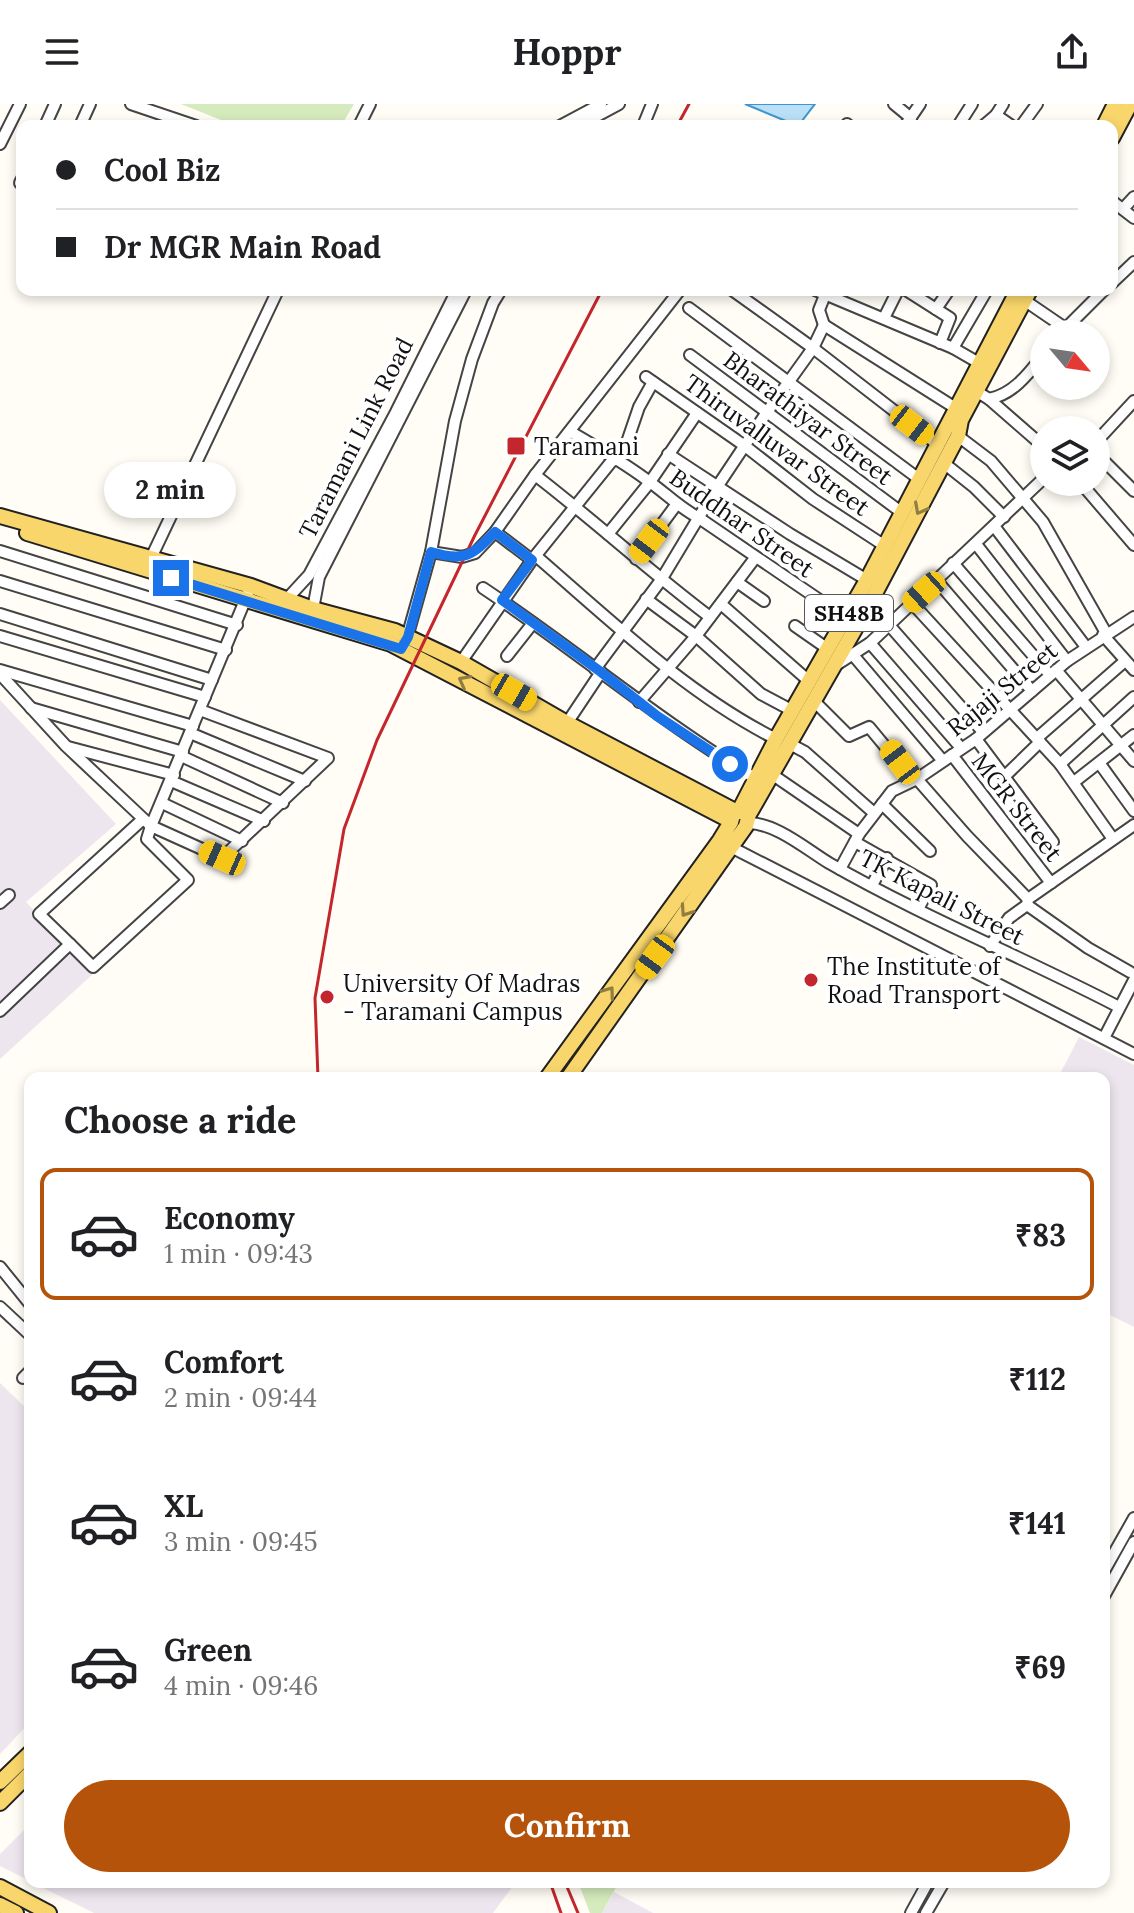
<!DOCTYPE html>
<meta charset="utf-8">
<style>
body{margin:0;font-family:Lora,serif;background:#f6f6f6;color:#202124;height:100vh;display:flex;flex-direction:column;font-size:30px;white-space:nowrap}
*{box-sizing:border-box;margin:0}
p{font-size:26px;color:#757577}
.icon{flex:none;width:44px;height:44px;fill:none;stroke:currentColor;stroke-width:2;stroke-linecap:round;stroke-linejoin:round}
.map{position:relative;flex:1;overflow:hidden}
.panel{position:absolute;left:24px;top:968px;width:1086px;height:816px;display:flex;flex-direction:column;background:#fff;border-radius:16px;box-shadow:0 4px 12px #0003}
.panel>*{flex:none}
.guide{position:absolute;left:16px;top:16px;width:1102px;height:176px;border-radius:16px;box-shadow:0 4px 12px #0003;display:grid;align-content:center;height:176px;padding:0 40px;background:#fff}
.needle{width:52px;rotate:119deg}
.controls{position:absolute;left:1030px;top:216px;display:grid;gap:16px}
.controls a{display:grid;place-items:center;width:80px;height:80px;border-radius:50%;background:#fff;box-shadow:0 4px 12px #0003;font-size:40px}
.end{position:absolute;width:36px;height:36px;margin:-18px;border:10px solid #1a73e8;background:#fff;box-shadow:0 0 0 4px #fff}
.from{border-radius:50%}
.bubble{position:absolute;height:56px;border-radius:28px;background:#fff;box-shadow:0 4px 12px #0003;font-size:26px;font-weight:700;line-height:56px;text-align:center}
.car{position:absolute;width:24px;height:48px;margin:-24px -12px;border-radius:10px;box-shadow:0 0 6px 2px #0007;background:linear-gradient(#f5c518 24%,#345 0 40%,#f5c518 0 76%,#345 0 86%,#f5c518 0)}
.guide b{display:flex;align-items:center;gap:28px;height:76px;font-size:30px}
.guide b+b{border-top:2px solid #e0e0e0}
.guide i{width:20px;height:20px;background:#202124}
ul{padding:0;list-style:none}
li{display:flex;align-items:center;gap:24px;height:132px;margin:0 16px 12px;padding:0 24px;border:4px solid transparent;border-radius:16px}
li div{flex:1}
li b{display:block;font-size:30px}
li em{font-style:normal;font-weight:700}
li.on{border-color:#b45309}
li>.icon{width:72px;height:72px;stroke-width:1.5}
h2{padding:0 40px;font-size:36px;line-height:96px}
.primary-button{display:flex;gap:16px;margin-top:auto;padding:16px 40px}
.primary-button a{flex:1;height:92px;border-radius:48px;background:#b45309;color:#fff;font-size:32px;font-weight:700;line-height:92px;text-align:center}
header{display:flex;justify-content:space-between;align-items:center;height:104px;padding:0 40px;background:#fff;font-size:36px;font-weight:700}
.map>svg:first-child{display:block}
</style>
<header><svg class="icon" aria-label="menu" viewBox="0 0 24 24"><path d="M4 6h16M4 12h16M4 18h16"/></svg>Hoppr<svg class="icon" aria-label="share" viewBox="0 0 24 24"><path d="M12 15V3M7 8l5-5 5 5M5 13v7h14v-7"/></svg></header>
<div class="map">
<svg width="1134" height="1809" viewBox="0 0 1134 1809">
<rect width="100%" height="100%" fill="#fffdf5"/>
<g fill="#eee6ef">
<polygon points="0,596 116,720 26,798 94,869 0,955"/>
<polygon points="1079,933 1134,961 1134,1223 1104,1208 1104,974 1058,974"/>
<polygon points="0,1279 30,1308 30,1618 0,1650"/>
<polygon points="30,1720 30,1777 0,1762 0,1750"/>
<polygon points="31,1778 516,1778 493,1809 94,1809"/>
<polygon points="614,1788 653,1809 602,1809"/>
</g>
<g fill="#d5ebbd">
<polygon points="181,0 354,0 341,22 236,22"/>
<polygon points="578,1778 619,1778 602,1809 590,1809"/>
</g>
<polygon fill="#b9e0f7" stroke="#3f96cf" stroke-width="2" points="745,0 815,0 798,22"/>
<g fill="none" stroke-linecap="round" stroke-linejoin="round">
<g stroke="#444" stroke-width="14">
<g id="minor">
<polyline points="131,0 196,22"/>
<polyline points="894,0 911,14"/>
<polyline points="996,11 1012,22"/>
<polyline points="847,20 849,22"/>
<polyline points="45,22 55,0"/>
<polyline points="80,22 90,0"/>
<polyline points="359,22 370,0"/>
<polyline points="560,22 601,0"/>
<polyline points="578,22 619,0"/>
<polyline points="643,22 652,0"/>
<polyline points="905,22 920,0"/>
<polyline points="958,22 972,0"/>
<polyline points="983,22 996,11 1003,0"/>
<polyline points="1021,22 1037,0"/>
<polyline points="0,40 20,0"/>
<polyline points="20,79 22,75"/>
<polyline points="1112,97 1134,114"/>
<polyline points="1123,105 1134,93"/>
<polyline points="1112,179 1134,158"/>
<polyline points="732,186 813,244 937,340"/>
<polyline points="815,186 953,244 979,259"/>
<polyline points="906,186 950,214 940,239"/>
<polyline points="1024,196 1065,224"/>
<polyline points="689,204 919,375"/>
<polyline points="936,205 949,186"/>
<polyline points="884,214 898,186"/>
<polyline points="824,221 957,305"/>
<polyline points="824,221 819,206 827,186"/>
<polyline points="1060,230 1104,186"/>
<polyline points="953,244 987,186"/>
<polyline points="690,251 901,408"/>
<polyline points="646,273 745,342 813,395 885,442"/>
<polyline points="971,284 989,295 1044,343"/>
<path d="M 989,295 C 1014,290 1029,269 1044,250"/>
<path d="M 571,328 C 597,343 623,358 647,376 C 667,390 677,402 699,414 L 846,514"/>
<polyline points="958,332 991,357 1043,418 1106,529"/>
<polyline points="1096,338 1134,297"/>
<polyline points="1096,349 1134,387"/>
<polyline points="668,350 790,430 867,476"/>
<polyline points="945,360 974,383 1004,413"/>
<path d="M 535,371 C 595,417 650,468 710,513"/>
<polyline points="1080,378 1134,441"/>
<polyline points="994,422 1086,543"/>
<polyline points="495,428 532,456"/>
<polyline points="608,430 650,378 697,309"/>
<polyline points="976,440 1067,557"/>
<polyline points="0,447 237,521"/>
<polyline points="431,448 462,453 475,449 495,428 535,371 680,186"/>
<path d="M 536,452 C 610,516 688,591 776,635"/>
<polyline points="151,454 278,186"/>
<polyline points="636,455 676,401"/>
<polyline points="953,459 1050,571"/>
<polyline points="0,477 226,546"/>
<polyline points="937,477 1032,587"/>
<polyline points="737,478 764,497"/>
<path d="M 483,484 C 576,546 660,618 755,674"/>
<polyline points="646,495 696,532 761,590 793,607"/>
<polyline points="286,496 309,471 396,308 457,186"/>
<polyline points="912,499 1060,660 1113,735"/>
<polyline points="721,500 810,578"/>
<polyline points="313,505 319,473 466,186"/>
<polyline points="0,510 212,576"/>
<polyline points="889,521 983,628"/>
<polyline points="795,522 828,545"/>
<polyline points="1103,531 1134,566"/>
<polyline points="0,532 205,593"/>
<polyline points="406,537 431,448 455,317 472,255 493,199 501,186"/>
<polyline points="870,539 961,644"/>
<polyline points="853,551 943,657"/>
<polyline points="507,552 533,519"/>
<polyline points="461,558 532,456 611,358 620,352 626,341 639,303 653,278"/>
<polyline points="836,561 870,539 1044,374"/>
<polyline points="595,565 661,476 717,383 767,308 813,244 824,221"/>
<polyline points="0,566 193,622"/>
<polyline points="1056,566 1134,657"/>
<polyline points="0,570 66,642 151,722 251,482"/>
<polyline points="639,598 696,532 755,454"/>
<polyline points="815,598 849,632 869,623 913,676"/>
<polyline points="31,604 183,648"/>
<polyline points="567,619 601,568"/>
<polyline points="190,629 305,677"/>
<polyline points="1037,634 1125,557"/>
<polyline points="976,635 1053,738"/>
<polyline points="790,640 805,648 874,709"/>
<polyline points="68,643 174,671"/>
<polyline points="952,651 1051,779"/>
<polyline points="181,652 283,699"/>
<polyline points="1060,660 1134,593"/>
<polyline points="1100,660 1134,707"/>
<polyline points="773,671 859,730"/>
<polyline points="1004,673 1040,638"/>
<polyline points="917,675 967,732 1028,795"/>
<polyline points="171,677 264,717"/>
<polyline points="1074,678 1134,631"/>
<polyline points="162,699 242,737"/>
<polyline points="882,700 930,747"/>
<path d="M 748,719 C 776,719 806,745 829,759 C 923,813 1023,853 1119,903"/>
<polyline points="855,738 931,781 918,805"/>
<polyline points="727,741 1134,950"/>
<polyline points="840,765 859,730 892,687 917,675 976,635 1067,557 1134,513"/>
<polyline points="872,781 887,754"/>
<polyline points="0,799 9,791"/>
<polyline points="1027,801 1088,844 1130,868"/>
<polyline points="70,840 39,810 143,715"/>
<polyline points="990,842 1009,814 1027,801 1028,795 1134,721"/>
<polyline points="0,907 70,840 93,863 188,776 147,735 151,722 222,754 328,654 200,606"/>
<polyline points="1104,934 1134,876"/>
<polyline points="0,1163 30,1200"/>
<polyline points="0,1203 30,1231"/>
<polyline points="23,1274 30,1267"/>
<polyline points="1104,1467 1134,1414"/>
<polyline points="1104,1492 1134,1438"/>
<polyline points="911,1809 928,1778"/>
<polyline points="926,1809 944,1778"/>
</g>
</g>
<g stroke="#222" stroke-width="18">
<g id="major">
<polyline points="1104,22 1115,0"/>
<polyline points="1112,34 1130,0"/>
<polyline points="0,412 251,482 313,505 395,527 461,558 567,619 737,708"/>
<polyline points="27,429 391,540 731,717"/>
<polyline points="739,707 776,635 867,476 1018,186"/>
<polyline points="748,712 871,497 958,332 961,316 1030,186"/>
<polyline points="547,974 720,736 731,718 733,711 739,707 745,709 748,714 746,722 568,974"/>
<polyline points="0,1678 30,1649"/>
<polyline points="0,1699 30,1669"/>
<polyline points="0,1783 49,1809"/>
<polyline points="0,1801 16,1809"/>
</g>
</g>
<use href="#minor" stroke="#fff" stroke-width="10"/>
<use href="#major" stroke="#f9d66b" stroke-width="14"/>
<g stroke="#c4262e" stroke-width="3">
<polyline points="677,22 689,0"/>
<polyline points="318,974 315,894 344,725 377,636 475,431 602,186"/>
<polyline points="550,1778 561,1809"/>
<polyline points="565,1778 578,1809"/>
</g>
</g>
<defs><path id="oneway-chevron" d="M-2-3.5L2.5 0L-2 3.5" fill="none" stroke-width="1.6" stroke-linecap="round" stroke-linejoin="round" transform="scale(2)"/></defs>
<g stroke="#917d42">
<use href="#oneway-chevron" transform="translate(920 405) rotate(118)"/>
<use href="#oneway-chevron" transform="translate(464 577) rotate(-152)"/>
<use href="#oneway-chevron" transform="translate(686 807) rotate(124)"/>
<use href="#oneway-chevron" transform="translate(609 888) rotate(-54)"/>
</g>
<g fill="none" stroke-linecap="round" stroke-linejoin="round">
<path stroke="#1a73e8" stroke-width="10" d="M 171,474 L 401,545 L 408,533 L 431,448 C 464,458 472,452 495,428 L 532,456 L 502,496 L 601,568 L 657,612 L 730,660"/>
</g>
<g fill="#c4262e" stroke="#fff" stroke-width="3">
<rect x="506" y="332" width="20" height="20" rx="4"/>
<circle cx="811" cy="876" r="8"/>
<circle cx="327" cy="893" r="8"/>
</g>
<g text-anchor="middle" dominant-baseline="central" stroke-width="8" stroke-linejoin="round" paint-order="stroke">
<rect fill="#fff" stroke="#585858" stroke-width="2" x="805" y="491" width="88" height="36" rx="6"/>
<g font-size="22" font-weight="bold" fill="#111">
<text x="849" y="509">SH48B</text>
</g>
<g font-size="24" fill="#111" stroke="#fff">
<text transform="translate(808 314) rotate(37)">Bharathiyar Street</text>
<text transform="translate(356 334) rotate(-63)">Taramani Link Road</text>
<text transform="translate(777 341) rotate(36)">Thiruvalluvar Street</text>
<text transform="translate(742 419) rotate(35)">Buddhar Street</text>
<text transform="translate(1002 585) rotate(-39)">Rajaji Street</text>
<text transform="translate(1017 703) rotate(52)">MGR Street</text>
<text transform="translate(942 793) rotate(27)">TK Kapali Street</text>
</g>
<g font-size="24" fill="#111" stroke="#fff" text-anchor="start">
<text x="534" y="342">Taramani</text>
<text x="827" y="862">The Institute of<tspan x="827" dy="28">Road Transport</tspan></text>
<text x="343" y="879">University Of Madras<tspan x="343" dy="28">- Taramani Campus</tspan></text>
</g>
</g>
</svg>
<div class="controls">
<a><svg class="needle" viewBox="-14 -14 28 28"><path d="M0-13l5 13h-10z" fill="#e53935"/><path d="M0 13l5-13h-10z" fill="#757577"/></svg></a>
<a><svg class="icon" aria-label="layers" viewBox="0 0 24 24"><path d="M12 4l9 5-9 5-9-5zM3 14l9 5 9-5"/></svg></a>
</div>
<i class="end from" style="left:730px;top:660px"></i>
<i class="end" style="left:171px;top:474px"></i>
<div class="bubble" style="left:104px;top:358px;width:132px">2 min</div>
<i class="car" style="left:912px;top:321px;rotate:128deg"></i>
<i class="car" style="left:649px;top:437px;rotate:217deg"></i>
<i class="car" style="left:924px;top:488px;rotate:228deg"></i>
<i class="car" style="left:514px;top:588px;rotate:120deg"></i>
<i class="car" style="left:900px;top:658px;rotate:323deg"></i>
<i class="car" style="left:222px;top:754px;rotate:294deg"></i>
<i class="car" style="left:655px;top:853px;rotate:216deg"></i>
<div class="guide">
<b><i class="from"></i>Cool Biz</b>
<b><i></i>Dr MGR Main Road</b>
</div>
<section class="panel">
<h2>Choose a ride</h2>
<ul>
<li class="on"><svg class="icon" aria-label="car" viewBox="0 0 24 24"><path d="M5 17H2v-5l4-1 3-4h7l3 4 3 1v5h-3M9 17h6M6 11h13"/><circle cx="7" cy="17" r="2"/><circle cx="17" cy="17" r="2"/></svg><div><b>Economy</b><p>1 min · 09:43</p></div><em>₹83</em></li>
<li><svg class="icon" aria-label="car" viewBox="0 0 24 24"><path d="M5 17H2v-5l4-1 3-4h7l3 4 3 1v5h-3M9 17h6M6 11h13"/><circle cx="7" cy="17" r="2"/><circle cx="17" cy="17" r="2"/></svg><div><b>Comfort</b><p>2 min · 09:44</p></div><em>₹112</em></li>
<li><svg class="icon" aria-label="car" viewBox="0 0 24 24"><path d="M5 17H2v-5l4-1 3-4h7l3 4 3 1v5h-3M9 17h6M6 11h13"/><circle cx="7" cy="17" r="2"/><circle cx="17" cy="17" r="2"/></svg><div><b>XL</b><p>3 min · 09:45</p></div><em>₹141</em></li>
<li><svg class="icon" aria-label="car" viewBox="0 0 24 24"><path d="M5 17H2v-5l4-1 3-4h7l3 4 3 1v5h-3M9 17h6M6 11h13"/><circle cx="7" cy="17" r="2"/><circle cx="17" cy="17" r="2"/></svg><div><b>Green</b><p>4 min · 09:46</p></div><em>₹69</em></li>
</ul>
<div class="primary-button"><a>Confirm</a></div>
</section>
</div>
